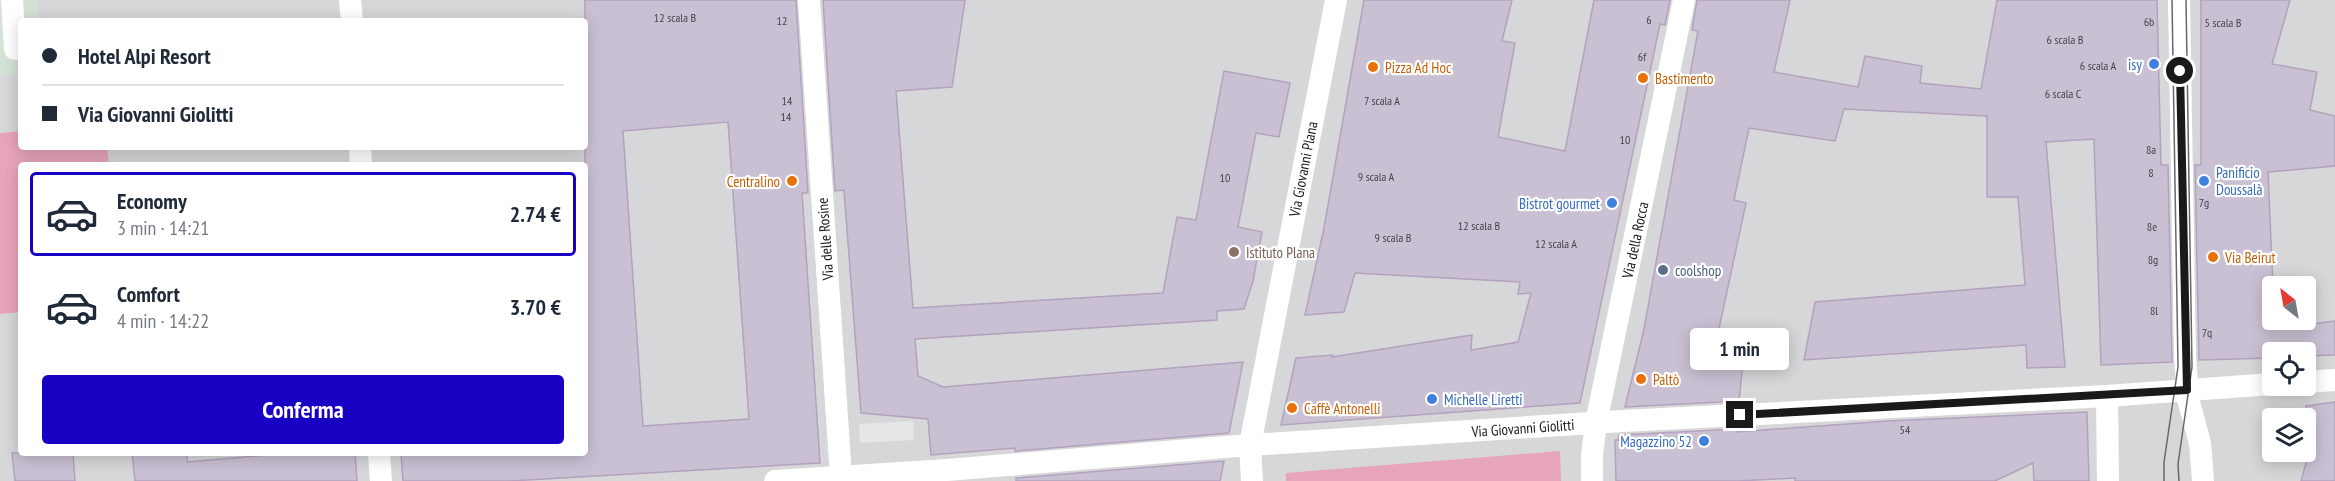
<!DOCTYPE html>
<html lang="it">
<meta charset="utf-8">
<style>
body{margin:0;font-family:"PT Sans Narrow",sans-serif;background:#f6f6f7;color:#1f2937;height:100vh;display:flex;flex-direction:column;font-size:22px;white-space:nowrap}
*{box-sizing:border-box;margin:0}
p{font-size:20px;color:#747a83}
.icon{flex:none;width:33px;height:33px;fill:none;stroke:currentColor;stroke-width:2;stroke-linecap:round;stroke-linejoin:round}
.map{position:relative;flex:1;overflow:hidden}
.sheet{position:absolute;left:18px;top:162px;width:570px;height:294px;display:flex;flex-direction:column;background:#fff;border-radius:6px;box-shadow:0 3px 15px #0003}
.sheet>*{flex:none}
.guide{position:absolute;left:18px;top:18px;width:570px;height:132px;border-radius:6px;box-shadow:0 3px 15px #0003;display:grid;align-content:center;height:132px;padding:0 24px;background:#fff}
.needle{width:39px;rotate:329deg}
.tools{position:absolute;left:2262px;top:276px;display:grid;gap:12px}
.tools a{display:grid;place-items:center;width:54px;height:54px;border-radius:6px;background:#fff;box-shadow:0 3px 15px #0003;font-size:30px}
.end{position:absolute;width:27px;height:27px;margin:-14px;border:8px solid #1a1a1a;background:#fff;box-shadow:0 0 0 3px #fff}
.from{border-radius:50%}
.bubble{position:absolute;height:42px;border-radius:6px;background:#fff;box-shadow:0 3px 15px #0003;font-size:20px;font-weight:800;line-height:42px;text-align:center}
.guide b{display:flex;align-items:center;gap:21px;height:57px;font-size:22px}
.guide b+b{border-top:2px solid #e0e1e3}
.guide i{width:15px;height:15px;background:#1f2937}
ul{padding:10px 0 0;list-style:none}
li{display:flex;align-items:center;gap:18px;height:84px;margin:0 12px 9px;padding:0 12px;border:3px solid transparent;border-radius:6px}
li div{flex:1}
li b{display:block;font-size:22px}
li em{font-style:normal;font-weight:800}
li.on{border-color:#1901c3}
li>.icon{width:54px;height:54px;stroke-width:1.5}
.button{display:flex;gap:12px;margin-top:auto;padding:12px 24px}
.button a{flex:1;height:69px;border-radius:6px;background:#1901c3;color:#fff;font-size:24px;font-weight:800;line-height:69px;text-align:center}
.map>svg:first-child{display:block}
</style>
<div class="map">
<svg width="2335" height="481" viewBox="0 0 2335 481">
<rect width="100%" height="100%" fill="#eae0ec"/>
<path fill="#d7d7d9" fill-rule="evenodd" d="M 0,0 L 2335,0 L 2335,481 L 0,481 ZM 21,21 L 585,21 L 585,147 L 21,147 ZM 21,165 L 585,165 L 585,453 L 21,453 ZM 2272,286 L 2306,286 L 2306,320 L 2272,320 ZM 2272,352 L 2306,352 L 2306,386 L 2272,386 ZM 2272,418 L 2306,418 L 2306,452 L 2272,452 Z"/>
<g fill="#e7a4bd">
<polygon points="21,131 21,147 107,147 109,165 21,165 21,312 0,314 0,133"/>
<polygon points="1560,451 1561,481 1286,481 1286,473"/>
</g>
<polygon fill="#e6e6e6" points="913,421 914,440 860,443 859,424"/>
<polygon fill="#d4e2d6" points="0,0 37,0 38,21 21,21 21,74 0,76"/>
<g fill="#cac0d3" stroke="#b2a2be" stroke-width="1.5" fill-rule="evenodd">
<path d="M 585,0 L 796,0 L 808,193 L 802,193 L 820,463 L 510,481 L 403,481 L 401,453 L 585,453 ZM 728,122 L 749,419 L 643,426 L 623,131 Z"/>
<polygon points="823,0 965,0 952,87 896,91 913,308 1163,293 1177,217 1196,220 1224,71 1290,83 1279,137 1256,133 1238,227 1262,232 1253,281 1244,309 1217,311 1217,320 915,339 918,376 943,387 1243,362 1229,433 1015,451 1015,448 931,455 928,419 861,413 844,190 835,191"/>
<polygon points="1364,0 1512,0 1502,41 1515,43 1498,137 1565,151 1594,0 1670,0 1665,25 1660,24 1580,403 1281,425 1296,358 1333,355 1332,357 1472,335 1471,350 1518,342 1531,293 1518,294 1520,282 1355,273 1344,312 1305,315 1324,228"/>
<polygon points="1697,0 1790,0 1774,72 1858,87 1865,56 1922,66 1920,83 1981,89 1997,0 2157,0 2161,165 2168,165 2172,362 2101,365 2094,139 2046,142 2065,367 2027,368 2026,345 1804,360 1815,302 2025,285 2018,197 1987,197 1987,116 1844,109 1835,141 1749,128 1734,200 1746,203 1717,338 1733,346 1743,363 1739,401 1625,407 1644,329 1698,31 1692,30"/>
<polygon points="2201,0 2290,0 2272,64 2317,72 2310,110 2335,116 2335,166 2268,172 2273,286 2272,320 2296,320 2297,326 2335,321 2335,355 2306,356 2306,352 2272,352 2272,358 2199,360 2195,165 2201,165"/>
<polygon points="2335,402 2335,481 2301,481 2306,463 2306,406"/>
<polygon points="2087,412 2089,481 2034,481 2033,463 1995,481 1795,481 1795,478 1738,481 1616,481 1615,440 1618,440 1619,435 1737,429 1736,432 1888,421"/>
<polygon points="12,453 73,453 75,481 15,481"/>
<polygon points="132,453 187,453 187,462 291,453 355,453 357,481 135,481"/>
<polygon points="1224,461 1220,481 1016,481 1016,478"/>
</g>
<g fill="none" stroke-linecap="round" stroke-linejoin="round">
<g stroke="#fff" stroke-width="22">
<polyline points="12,0 15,49"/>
<polyline points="350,0 352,21"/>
<polyline points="809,0 841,477"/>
<polyline points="2179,0 2185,356 2188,399 2200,443 2203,481"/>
<polyline points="360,147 361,165"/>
<polyline points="2306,382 2335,380"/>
<polyline points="2107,396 2108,481"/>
<polyline points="379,453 381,481"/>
<polyline points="775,481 947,470 1250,445 1623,421 2107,396 2272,384"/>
<polyline points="1252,481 1250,445 1336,0"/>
<polyline points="1592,481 1592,455 1596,423 1684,0"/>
</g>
<g stroke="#686868" stroke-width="1.5">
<polyline points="2164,481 2164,462 2178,367 2172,0"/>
<polyline points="2179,481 2178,464 2192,367 2186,0"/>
</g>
</g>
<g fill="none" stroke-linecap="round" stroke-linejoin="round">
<polyline stroke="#1a1a1a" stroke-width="8" points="1740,415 2187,390 2180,71"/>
</g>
<g fill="#3f7fe0" stroke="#fff" stroke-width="2">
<circle cx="2154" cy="64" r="6"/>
<circle cx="2204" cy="181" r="6"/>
<circle cx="1612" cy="203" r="6"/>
<circle cx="1432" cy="399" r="6"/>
<circle cx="1704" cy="441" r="6"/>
</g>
<g fill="#e8710a" stroke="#fff" stroke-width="2">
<circle cx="1373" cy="67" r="6"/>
<circle cx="1643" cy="78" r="6"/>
<circle cx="792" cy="181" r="6"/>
<circle cx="2213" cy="257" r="6"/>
<circle cx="1641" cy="379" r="6"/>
<circle cx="1292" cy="408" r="6"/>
</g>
<circle fill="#8d6e63" stroke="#fff" stroke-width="2" cx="1234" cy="252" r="6"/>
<circle fill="#5c6f8a" stroke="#fff" stroke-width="2" cx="1663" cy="270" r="6"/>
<g text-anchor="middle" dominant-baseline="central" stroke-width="4.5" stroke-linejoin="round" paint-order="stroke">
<g font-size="12" fill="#464448">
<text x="675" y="17">12 scala B</text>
<text x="1649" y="19">6</text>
<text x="782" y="20">12</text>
<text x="2149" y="21">6b</text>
<text x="2223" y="22">5 scala B</text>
<text x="2065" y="39">6 scala B</text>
<text x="1642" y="56">6f</text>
<text x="2098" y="65">6 scala A</text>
<text x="2063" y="93">6 scala C</text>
<text x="787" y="100">14</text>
<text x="1382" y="100">7 scala A</text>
<text x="786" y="116">14</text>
<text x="1625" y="139">10</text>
<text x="2151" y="149">8a</text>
<text x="2151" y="172">8</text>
<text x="1376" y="176">9 scala A</text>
<text x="1225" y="177">10</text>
<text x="2204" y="202">7g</text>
<text x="1479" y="225">12 scala B</text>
<text x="2152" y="226">8e</text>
<text x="1393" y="237">9 scala B</text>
<text x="1556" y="243">12 scala A</text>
<text x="2153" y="259">8g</text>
<text x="2154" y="310">8l</text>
<text x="2207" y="332">7q</text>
<text x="1905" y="429">54</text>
</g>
<g font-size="15" fill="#366cbe" stroke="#fff" text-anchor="end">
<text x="2142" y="64">isy</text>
<text x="2216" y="172" text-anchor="start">Panificio<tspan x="2216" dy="17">Doussalà</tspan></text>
<text x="1600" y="203">Bistrot gourmet</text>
<text x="1444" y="399" text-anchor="start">Michelle Liretti</text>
<text x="1692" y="441">Magazzino 52</text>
</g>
<g font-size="15" fill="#c56008" stroke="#fff" text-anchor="start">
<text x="1385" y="67">Pizza Ad Hoc</text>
<text x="1655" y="78">Bastimento</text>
<text x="780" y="181" text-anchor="end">Centralino</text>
<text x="2225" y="257">Via Beirut</text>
<text x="1653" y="379">Paltò</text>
<text x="1304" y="408">Caffè Antonelli</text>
</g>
<g font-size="15" fill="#1a1a1a" stroke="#fff">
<text transform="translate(1303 169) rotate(-79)">Via Giovanni Plana</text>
<text transform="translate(825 239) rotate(-94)">Via delle Rosine</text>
<text transform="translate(1635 240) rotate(-78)">Via della Rocca</text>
<text transform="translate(1523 428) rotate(-4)">Via Giovanni Giolitti</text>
</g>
<g font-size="15" fill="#785e54" stroke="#fff" text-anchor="start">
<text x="1246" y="252">Istituto Plana</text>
</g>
<g font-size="15" fill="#4e5e75" stroke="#fff" text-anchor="start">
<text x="1675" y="270">coolshop</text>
</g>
</g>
</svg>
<div class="tools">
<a><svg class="needle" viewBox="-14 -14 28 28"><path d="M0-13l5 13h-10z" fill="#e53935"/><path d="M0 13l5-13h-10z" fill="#747a83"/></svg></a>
<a><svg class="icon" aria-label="locate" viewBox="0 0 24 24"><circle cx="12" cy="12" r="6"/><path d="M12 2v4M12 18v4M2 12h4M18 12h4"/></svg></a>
<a><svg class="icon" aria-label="layers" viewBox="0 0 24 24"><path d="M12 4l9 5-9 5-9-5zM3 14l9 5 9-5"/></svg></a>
</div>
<i class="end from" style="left:2180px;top:71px"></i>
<i class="end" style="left:1740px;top:415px"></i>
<div class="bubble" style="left:1690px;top:328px;width:99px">1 min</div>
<div class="guide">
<b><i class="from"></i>Hotel Alpi Resort</b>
<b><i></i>Via Giovanni Giolitti</b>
</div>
<section class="sheet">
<ul>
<li class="on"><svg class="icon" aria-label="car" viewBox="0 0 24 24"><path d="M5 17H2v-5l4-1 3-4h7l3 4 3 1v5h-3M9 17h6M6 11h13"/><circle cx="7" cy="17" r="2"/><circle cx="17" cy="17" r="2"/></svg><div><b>Economy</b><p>3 min · 14:21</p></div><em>2.74 €</em></li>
<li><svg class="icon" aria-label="car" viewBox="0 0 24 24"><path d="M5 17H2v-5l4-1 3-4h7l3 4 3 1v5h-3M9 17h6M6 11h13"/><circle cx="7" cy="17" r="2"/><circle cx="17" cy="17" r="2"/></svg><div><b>Comfort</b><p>4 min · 14:22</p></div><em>3.70 €</em></li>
</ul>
<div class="button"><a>Conferma</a></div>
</section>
</div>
